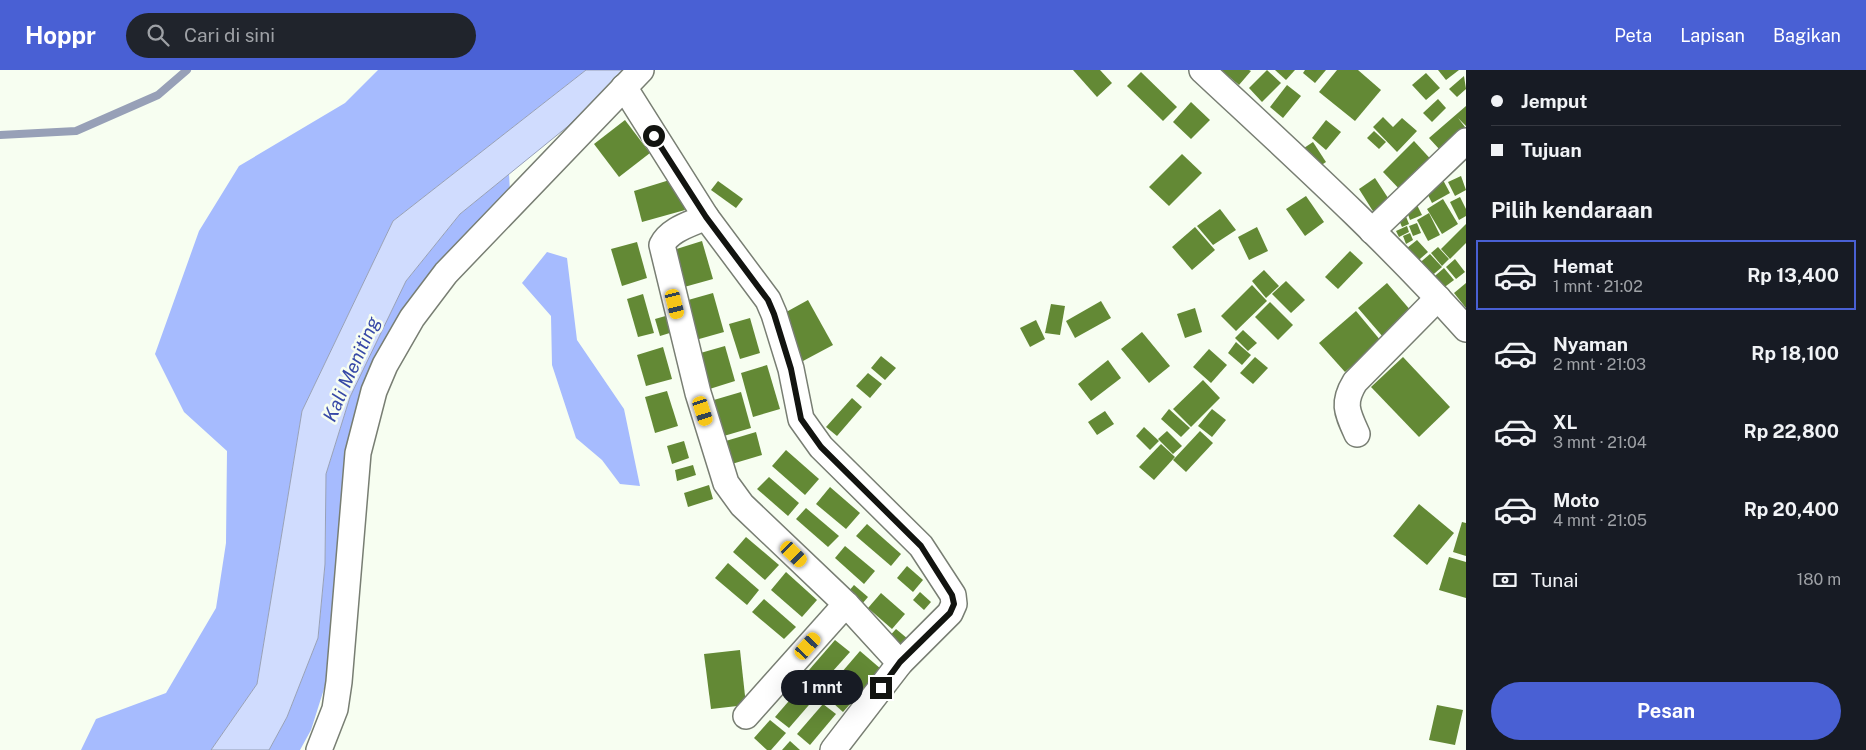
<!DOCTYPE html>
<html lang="id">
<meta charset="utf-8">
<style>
body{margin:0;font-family:"Public Sans",sans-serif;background:#20242c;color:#f1f3f6;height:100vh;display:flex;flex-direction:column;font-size:19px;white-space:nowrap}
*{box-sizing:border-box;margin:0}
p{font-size:16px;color:#9ea1a6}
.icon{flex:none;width:28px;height:28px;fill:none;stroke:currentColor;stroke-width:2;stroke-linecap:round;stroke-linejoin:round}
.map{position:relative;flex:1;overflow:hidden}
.drawer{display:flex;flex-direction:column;background:#171b24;width:400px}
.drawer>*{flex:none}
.hud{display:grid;align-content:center;height:110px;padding:0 25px;background:#171b24}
.end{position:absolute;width:22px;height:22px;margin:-11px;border:6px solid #121410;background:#fff;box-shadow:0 0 0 2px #fff}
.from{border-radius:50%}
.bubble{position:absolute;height:35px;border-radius:18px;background:#171b24;box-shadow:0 5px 20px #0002;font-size:16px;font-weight:700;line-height:35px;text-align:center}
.car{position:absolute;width:15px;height:30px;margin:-15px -8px;border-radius:6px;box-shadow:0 0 4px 1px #0007;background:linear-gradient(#f5c518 24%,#345 0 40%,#f5c518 0 76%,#345 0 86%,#f5c518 0)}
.hud b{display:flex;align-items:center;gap:18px;height:48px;font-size:19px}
.hud b+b{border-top:1px solid #363941}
.hud i{width:12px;height:12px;background:#f1f3f6}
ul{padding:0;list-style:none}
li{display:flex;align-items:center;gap:15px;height:70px;margin:0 10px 8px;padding:0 15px;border:2px solid transparent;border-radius:0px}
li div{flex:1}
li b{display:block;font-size:19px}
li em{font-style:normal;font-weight:700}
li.active{border-color:#4960d4}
li>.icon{width:45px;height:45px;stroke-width:1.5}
h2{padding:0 25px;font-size:22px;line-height:60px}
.pay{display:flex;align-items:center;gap:12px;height:55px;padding:0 25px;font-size:19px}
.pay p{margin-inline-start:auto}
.primary-button{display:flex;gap:10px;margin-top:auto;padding:10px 25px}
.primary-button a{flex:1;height:58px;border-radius:30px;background:#4960d4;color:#fff;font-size:20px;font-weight:700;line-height:58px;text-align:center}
header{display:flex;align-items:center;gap:30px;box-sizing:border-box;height:70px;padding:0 25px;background:#4960d4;color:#fff}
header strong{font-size:24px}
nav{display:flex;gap:28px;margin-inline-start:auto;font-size:18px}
.search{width:350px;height:45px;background:#20242c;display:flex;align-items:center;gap:12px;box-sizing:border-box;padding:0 18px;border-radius:28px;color:#9ea1a6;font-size:19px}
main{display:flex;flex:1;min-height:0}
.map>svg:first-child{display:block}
</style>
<header>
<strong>Hoppr</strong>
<div class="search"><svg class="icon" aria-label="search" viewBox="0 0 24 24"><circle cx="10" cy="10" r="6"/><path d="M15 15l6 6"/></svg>Cari di sini</div>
<nav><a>Peta</a><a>Lapisan</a><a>Bagikan</a></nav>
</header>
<main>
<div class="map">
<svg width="1466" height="680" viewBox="0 0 1466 680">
<rect width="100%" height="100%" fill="#f7fef1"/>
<g fill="#a6bbfe">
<polygon points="378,0 586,0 393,151 302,341 257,614 211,680 81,680 96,649 166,623 216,538 226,473 227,381 184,342 155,284 199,161 239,96 345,33"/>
<polygon points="509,104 510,122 378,293 330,600 311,660 300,680 269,680 287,647 318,568 325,494 326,404 350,327 406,211 460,144"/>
<polygon points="547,182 567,188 577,270 624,339 640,416 620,414 602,390 576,368 552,295 551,246 522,213"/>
</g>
<polygon fill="#d0dcfe" stroke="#97a0b7" points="586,0 625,0 567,57 460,144 406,211 350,327 326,404 325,494 318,568 287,647 269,680 211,680 257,614 302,341 393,151"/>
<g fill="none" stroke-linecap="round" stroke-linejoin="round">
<polyline stroke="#97a0b7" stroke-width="8" points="0,65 76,61 158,25 187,0"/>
</g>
<g fill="#638935">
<polygon points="1073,0 1100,0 1112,13 1097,27"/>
<polygon points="1221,0 1249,0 1251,1 1239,15"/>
<polygon points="1267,0 1281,13 1262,32 1249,18"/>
<polygon points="1275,0 1295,0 1286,10"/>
<polygon points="1305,0 1326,0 1315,13 1303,3"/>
<polygon points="1337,0 1358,0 1381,20 1355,51 1319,22"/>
<polygon points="1438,0 1459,0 1446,10"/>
<polygon points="1141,2 1177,37 1163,51 1127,16"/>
<polygon points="1426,3 1440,18 1426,30 1412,15"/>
<polygon points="1464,6 1466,19 1457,27 1449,19"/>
<polygon points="1287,15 1301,26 1283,48 1270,37"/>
<polygon points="1438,29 1446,38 1432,52 1423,43"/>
<polygon points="1191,32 1210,50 1191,69 1173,52"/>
<polygon points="1466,36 1466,56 1458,48 1465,57 1440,80 1429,68"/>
<polygon points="1383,47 1393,57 1402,48 1417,61 1397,82 1373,57"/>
<polygon points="625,50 650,83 619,107 594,74"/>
<polygon points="1326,50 1341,62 1326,80 1312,68"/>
<polygon points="1374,61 1386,72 1379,79 1367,68"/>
<polygon points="1414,71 1436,95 1405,125 1383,102"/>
<polygon points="1313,72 1326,92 1314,100 1301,80"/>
<polygon points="1182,84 1202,103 1169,136 1149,117"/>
<polygon points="1461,106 1466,120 1455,126 1448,112"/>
<polygon points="676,108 685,140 642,152 634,121"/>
<polygon points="1375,108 1392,134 1376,146 1359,119"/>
<polygon points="1443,110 1450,123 1432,133 1425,119"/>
<polygon points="718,111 743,129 736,138 711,120"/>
<polygon points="1306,126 1324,152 1305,166 1286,139"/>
<polygon points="1460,127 1466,139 1466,146 1459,150 1450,132"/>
<polygon points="1443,129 1458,154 1442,164 1427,139"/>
<polygon points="1417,135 1422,145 1410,150 1406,139"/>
<polygon points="1220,139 1236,160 1213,175 1197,156"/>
<polygon points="1429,143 1440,165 1428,171 1417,150"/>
<polygon points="1405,144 1409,154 1402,157 1398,148"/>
<polygon points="1417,153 1421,163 1413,166 1409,156"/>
<polygon points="1466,154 1466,173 1450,189 1441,179"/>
<polygon points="1407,156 1409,162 1399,167 1396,161"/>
<polygon points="1195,157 1215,180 1192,200 1172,177"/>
<polygon points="1257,157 1268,181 1249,190 1238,167"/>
<polygon points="1410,163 1413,170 1406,174 1403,166"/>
<polygon points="1417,170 1428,182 1413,195 1402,182"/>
<polygon points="702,171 713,209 677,219 667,182"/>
<polygon points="637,172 647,208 622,216 611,179"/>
<polygon points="1438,177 1449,189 1442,196 1431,183"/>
<polygon points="1350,181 1363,193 1338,219 1325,207"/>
<polygon points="1430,184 1442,197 1428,209 1416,196"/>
<polygon points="1455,189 1465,202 1456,209 1446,197"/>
<polygon points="1444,198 1454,210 1438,222 1429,211"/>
<polygon points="1264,200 1279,216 1266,228 1252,211"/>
<polygon points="1286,211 1305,230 1291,243 1272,224"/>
<polygon points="1387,213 1412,242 1383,267 1358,238"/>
<polygon points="1466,213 1466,238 1454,223"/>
<polygon points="1252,215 1267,231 1236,261 1221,246"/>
<polygon points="713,223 724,262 692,271 681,232"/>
<polygon points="643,224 654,263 638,267 627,229"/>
<polygon points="808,230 833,275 803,291 779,246"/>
<polygon points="1101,231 1111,248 1075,268 1066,251"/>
<polygon points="1270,232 1293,255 1278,270 1255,247"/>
<polygon points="1051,234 1065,236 1060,265 1045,263"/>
<polygon points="1195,238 1202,262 1185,268 1177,244"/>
<polygon points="1356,241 1381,271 1345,302 1319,273"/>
<polygon points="669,245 673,262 660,266 655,249"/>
<polygon points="750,248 760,283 740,289 729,254"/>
<polygon points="1036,250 1045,269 1030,277 1020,258"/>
<polygon points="1243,260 1257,273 1248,281 1235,268"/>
<polygon points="1142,262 1170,296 1149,313 1121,279"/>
<polygon points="1236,272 1251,285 1242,295 1228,283"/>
<polygon points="725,276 735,311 700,322 690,286"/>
<polygon points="663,277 672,309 646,316 637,285"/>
<polygon points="1209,279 1227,295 1211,313 1193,297"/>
<polygon points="881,286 896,298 885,310 871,298"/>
<polygon points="1255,287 1268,298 1253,314 1240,303"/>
<polygon points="1403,287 1450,337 1419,367 1371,317"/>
<polygon points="1108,290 1121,308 1091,331 1078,314"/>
<polygon points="767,295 780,339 753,347 741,303"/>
<polygon points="868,303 882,314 870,328 856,316"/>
<polygon points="1203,310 1220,328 1191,357 1173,339"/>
<polygon points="667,321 678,356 655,363 645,327"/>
<polygon points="741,322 751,358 717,368 707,332"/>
<polygon points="852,328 862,337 837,366 826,357"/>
<polygon points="1169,339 1190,358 1181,367 1161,349"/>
<polygon points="1212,339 1226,350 1212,367 1198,356"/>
<polygon points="1105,341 1114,354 1097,365 1088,352"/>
<polygon points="1144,357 1159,371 1150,380 1136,366"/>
<polygon points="1167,361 1182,376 1173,384 1158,369"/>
<polygon points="1200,361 1213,373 1186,402 1173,390"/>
<polygon points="756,362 762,385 725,396 719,373"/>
<polygon points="684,371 689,388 672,394 667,376"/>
<polygon points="1161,374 1175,387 1154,410 1139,397"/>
<polygon points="786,380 819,409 805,425 772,396"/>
<polygon points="693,395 696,405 677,411 675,400"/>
<polygon points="769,407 799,433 788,446 757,419"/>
<polygon points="709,415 713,429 688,437 684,423"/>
<polygon points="830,417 860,443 846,459 816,434"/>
<polygon points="1419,434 1454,463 1427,495 1393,466"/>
<polygon points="806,438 839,466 828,477 796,449"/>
<polygon points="1462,452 1466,453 1466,486 1453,482"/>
<polygon points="867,454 901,484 891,496 856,466"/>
<polygon points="746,467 779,495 765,510 733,482"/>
<polygon points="845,476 875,501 864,514 835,488"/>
<polygon points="1449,487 1466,492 1466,528 1439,520"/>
<polygon points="728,493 759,520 747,535 715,508"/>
<polygon points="907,496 923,510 913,522 897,508"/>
<polygon points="786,502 817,530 802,547 771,520"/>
<polygon points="854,515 868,527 862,534 848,522"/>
<polygon points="920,522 931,532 924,540 913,530"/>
<polygon points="881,523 905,544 892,559 868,538"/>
<polygon points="764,529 796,557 784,569 752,542"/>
<polygon points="896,559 908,569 899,579 887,569"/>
<polygon points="835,570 850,582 823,612 809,600"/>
<polygon points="740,580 746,635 711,639 704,584"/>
<polygon points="860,581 881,599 843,642 823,624"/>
<polygon points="801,617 815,628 789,658 775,647"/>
<polygon points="823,634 836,644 810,675 797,664"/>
<polygon points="1437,635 1463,640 1455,675 1429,670"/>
<polygon points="770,650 786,663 771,680 767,680 754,668"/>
<polygon points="790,671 800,680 782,680"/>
</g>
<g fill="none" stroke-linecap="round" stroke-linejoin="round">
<g stroke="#787e73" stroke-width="28">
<g id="minor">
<path d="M 1202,0 C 1292,84 1384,167 1466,259"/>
<polyline points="624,17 706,147 768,230 774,244 791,299 801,349 821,377 921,476 953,525 954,534 950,543 900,593 833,680"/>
<path d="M 706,147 C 691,154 670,159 662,175 L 698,323 L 726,413 L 742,435 L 846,534 L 900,593"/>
<polyline points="1372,161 1466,71"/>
<path d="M 1357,364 C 1347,342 1342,333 1355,312 L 1438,228"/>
<polyline points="746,646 846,534"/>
<polyline points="319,680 335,639 339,612 358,383 374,321 385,295 412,248 446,203 641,0"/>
</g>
</g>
<use href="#minor" stroke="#fff" stroke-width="25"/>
</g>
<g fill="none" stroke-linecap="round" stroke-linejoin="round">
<polyline stroke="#121410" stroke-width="6" points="654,66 706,147 768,230 774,244 791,299 801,349 821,377 921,476 952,525 954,534 950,543 900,592 881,618"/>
</g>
<g text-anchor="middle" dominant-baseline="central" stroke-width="5" stroke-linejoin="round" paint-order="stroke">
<g font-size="19" font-style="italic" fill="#3749a7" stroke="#f7fef1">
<text transform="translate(351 299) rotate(-66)">Kali Meniting</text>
</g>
</g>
</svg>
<i class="end from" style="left:654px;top:66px"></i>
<i class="end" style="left:881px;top:618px"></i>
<div class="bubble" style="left:781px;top:600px;width:82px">1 mnt</div>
<i class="car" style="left:675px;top:234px;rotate:166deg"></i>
<i class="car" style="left:703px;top:341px;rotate:162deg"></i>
<i class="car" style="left:794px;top:484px;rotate:134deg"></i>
<i class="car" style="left:808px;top:576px;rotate:42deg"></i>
</div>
<section class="drawer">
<div class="hud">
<b><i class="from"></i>Jemput</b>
<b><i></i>Tujuan</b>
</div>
<h2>Pilih kendaraan</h2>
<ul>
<li class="active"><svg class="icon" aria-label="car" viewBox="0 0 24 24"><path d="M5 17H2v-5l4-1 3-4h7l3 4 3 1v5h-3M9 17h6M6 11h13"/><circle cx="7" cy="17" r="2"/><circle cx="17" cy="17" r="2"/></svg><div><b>Hemat</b><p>1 mnt · 21:02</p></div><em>Rp 13,400</em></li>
<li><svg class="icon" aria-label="car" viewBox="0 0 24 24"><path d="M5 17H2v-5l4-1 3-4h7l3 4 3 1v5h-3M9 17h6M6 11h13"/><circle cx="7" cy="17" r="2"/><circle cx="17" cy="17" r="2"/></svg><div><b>Nyaman</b><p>2 mnt · 21:03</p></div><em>Rp 18,100</em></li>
<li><svg class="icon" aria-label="car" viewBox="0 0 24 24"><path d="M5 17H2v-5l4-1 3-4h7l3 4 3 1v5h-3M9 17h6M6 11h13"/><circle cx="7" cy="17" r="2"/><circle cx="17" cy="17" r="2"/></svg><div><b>XL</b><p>3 mnt · 21:04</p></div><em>Rp 22,800</em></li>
<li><svg class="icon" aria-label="car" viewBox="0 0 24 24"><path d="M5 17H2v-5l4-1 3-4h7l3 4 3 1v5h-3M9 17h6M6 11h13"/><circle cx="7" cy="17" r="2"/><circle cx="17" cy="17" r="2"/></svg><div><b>Moto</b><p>4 mnt · 21:05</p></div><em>Rp 20,400</em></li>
</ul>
<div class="pay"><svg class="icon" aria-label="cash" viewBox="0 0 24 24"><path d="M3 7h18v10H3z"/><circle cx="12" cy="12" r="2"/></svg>Tunai<p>180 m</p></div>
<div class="primary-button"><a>Pesan</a></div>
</section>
</main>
